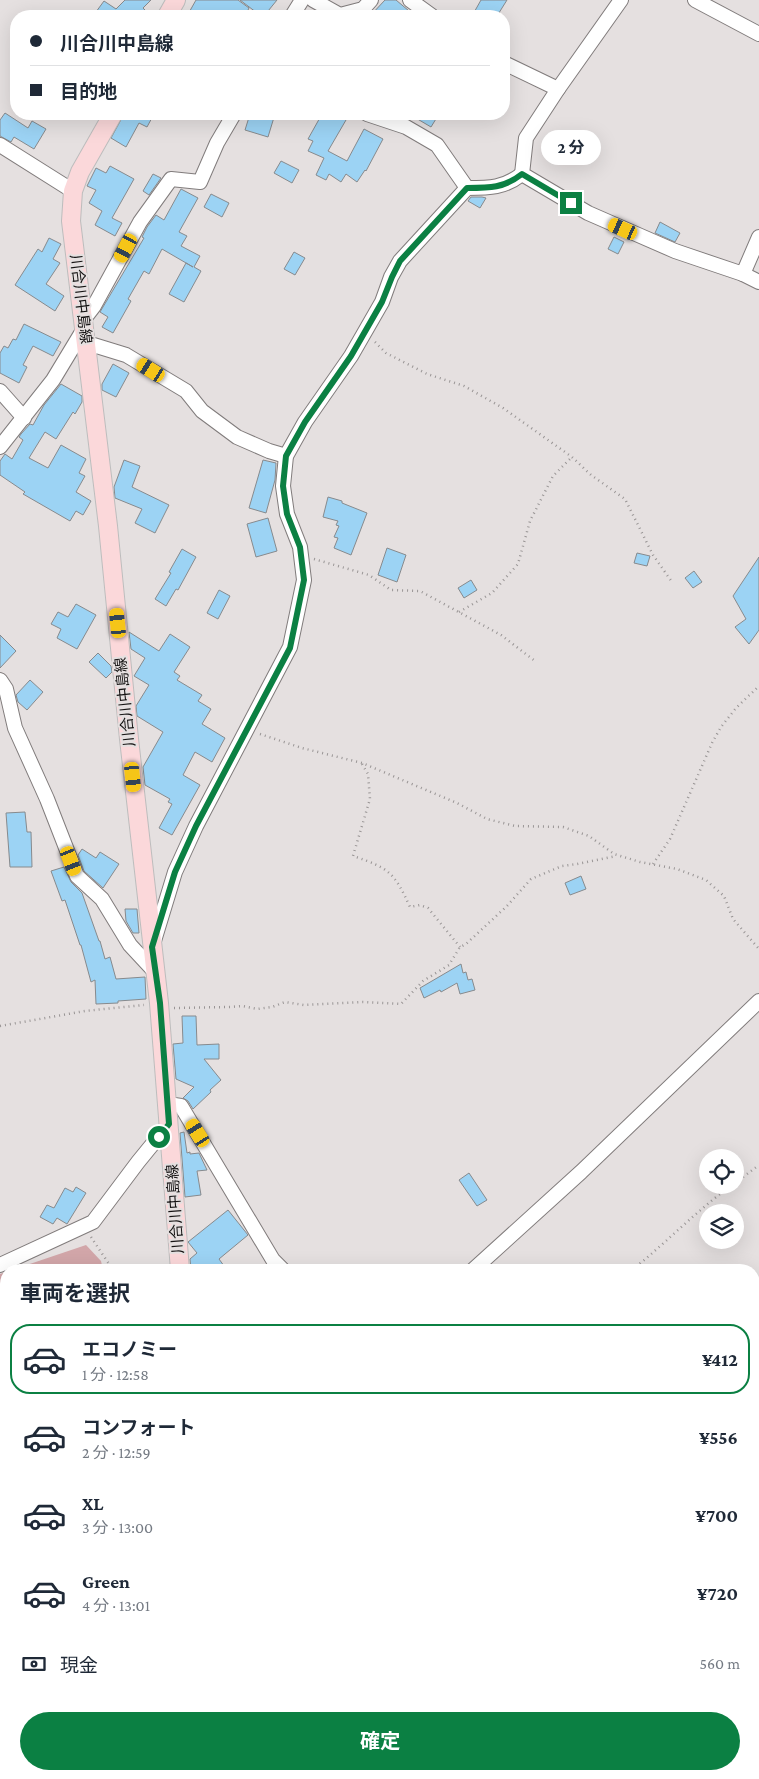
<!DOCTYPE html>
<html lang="ja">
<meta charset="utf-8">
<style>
body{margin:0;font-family:"Crimson Pro","Noto Sans JP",serif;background:#f2f2f3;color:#1f2937;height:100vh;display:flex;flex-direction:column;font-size:19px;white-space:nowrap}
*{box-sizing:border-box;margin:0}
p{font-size:16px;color:#747a83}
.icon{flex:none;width:28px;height:28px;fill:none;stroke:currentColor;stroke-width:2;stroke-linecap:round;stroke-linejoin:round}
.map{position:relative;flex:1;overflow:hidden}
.sheet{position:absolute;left:0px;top:1264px;width:760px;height:516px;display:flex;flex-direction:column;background:#fff;border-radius:20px 20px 0 0;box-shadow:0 5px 20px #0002}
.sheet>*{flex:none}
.top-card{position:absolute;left:10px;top:10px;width:500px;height:110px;border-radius:20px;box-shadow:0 5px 20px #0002;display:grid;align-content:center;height:110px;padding:0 20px;background:#fff}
.controls{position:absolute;left:699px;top:1149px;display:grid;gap:10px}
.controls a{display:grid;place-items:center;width:45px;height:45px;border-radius:50%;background:#fff;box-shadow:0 5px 20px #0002;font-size:25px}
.end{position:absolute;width:22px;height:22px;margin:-11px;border:6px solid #0b8043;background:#fff;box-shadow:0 0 0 2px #fff}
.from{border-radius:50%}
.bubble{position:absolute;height:35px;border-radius:18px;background:#fff;box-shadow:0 5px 20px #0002;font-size:16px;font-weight:700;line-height:35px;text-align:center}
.car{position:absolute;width:15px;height:30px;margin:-15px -8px;border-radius:6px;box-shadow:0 0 4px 1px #0007;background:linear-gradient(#f5c518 24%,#345 0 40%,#f5c518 0 76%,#345 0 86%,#f5c518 0)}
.top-card b{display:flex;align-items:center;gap:18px;height:48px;font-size:19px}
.top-card b+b{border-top:1px solid #e0e1e3}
.top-card i{width:12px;height:12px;background:#1f2937}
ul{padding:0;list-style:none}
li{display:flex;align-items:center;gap:15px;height:70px;margin:0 10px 8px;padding:0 10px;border:2px solid transparent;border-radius:20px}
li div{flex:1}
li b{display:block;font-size:19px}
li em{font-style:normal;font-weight:700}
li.current{border-color:#0b8043}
li>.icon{width:45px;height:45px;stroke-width:1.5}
h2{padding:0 20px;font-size:22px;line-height:60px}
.pay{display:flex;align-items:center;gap:12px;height:55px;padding:0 20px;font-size:19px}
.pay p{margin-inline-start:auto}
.action{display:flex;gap:10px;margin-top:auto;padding:10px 20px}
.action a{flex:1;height:58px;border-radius:30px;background:#0b8043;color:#fff;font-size:20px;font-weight:700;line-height:58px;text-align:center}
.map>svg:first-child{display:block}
</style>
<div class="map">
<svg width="759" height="1779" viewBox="0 0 759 1779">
<rect width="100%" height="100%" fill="#e5e0e0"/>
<g fill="#d2a6a9">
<polygon points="86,1245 101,1261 103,1270 12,1270"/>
<polygon points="6,1272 6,1616 0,1622 0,1274"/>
</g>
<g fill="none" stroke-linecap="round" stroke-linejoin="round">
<g stroke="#b1777c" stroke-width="4.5">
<polyline points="754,1743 759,1742"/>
<polyline points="613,1779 624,1774"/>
</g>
</g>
<g fill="#9cd3f4" stroke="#878a8d">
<polygon points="125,0 151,0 143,8 146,11 141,16 93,16 104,1 116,9"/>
<polygon points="196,0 238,0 249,8 245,16 187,16"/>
<polygon points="240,0 277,0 264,16 261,16"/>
<polygon points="385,0 396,0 415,16 370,16"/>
<polygon points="481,0 507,0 497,16 472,16"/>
<polygon points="5,113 28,128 32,121 46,129 34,149 14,137 11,142 0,136 0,120"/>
<polygon points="124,114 154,114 147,127 139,123 126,147 111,138"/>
<polygon points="250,114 275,114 268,137 245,130"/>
<polygon points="322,114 335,114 346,120 328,151 347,161 364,129 383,139 366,171 365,170 357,182 346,174 341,182 329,174 326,180 316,175 324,158 308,151 313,141 308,139"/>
<polygon points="409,114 439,114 431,127"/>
<polygon points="281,161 299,170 292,183 274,173"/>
<polygon points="110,166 134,179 112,218 122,223 115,236 95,225 102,211 89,203 96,190 87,186 96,168 106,173"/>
<polygon points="153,174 161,178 149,195 143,191"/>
<polygon points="181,189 198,198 179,232 187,236 181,246 200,256 194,267 201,271 184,302 169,294 186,263 193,267 162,249 149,274 144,271 128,299 131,301 113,333 102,327 108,317 100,312 144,238 142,237 147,227 156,215 164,220"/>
<polygon points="211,194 229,203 222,217 204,207"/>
<polygon points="471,197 482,197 486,198 480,208 468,201"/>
<polygon points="660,222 680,233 675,242 655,233"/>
<polygon points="614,237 624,242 618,254 608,249"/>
<polygon points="49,238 61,244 53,259 60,263 46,284 64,296 55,311 15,285 38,249 42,252"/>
<polygon points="294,252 305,258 295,275 284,269"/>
<polygon points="24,324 61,342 53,356 33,346 23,365 27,367 19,383 0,373 0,353 4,346 8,348 13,339 16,340"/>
<polygon points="113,364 129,373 116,397 102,390 102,384"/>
<polygon points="61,384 82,396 82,402 75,414 73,412 56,439 45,432 29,458 48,468 61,445 86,459 79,473 85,476 76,492 91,501 83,515 76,511 70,521 23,494 25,492 0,475 0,461 5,454 12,459 23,440 19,437 21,434 30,424 33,425 44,405"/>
<polygon points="124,460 140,466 132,487 169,505 155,533 135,523 142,509 115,498 114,487"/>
<polygon points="263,460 276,463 275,480 266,513 249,508"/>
<polygon points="328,497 342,501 342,503 367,513 351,555 334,548 338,538 334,537 339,526 336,525 338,521 323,517"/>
<polygon points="268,518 277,551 256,557 247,524"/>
<polygon points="387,548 406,555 397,582 378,575"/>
<polygon points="182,549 196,557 178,590 176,589 166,606 155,599 171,573 169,572"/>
<polygon points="637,553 650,556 647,566 634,563"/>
<polygon points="759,557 759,630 749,644 735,627 746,619 733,596"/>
<polygon points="694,571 702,582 693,588 685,578"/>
<polygon points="471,580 477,590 464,598 458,588"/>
<polygon points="219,590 230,596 218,619 207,613"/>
<polygon points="76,604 96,615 77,649 57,638 61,629 51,624 58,612 68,617"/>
<polygon points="129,632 159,651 170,634 190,647 174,672 180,676 177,680 202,695 198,701 211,709 202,724 225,738 212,762 195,752 183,775 200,785 172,835 159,828 172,804 168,802 170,799 145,785 143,767 163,732 137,716 136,706 149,685 134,676 145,658 131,649"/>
<polygon points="0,635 16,651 0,668"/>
<polygon points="98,653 111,666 112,672 106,678 89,662"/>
<polygon points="30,680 43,692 27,710 18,702 16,695"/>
<polygon points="25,812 27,832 31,832 32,867 10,867 6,813"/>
<polygon points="82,849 96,858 100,852 119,864 103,888 84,871 78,855"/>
<polygon points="64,867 71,882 82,893 99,941 100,941 105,959 110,957 116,979 145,977 146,999 118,1001 118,1003 96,1004 95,980 91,982 81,945 80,945 65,900 62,901 51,871"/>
<polygon points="581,876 586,889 570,895 565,883"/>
<polygon points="125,909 137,909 139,933 133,933 126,921"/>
<polygon points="461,964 463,973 466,972 468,980 472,979 475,990 460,994 457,983 441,992 440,990 424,998 420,988"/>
<polygon points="182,1016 196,1016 197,1045 219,1044 219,1059 204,1059 221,1080 210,1090 211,1092 193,1109 188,1101 183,1098 194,1087 176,1079 173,1044 183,1043"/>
<polygon points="184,1132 187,1153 190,1152 190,1154 199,1153 207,1170 197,1171 201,1195 185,1197 180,1133"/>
<polygon points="469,1173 487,1200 477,1206 459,1180"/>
<polygon points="76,1187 86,1193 67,1224 57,1218 53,1224 40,1217 47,1205 54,1208 65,1188 73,1192"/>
<polygon points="228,1210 248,1235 219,1259 227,1270 191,1270 190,1259 197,1253 188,1242"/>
</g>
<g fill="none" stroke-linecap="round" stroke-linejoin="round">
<g stroke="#817c7c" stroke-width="16">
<g id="minor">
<polyline points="313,0 340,15 363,9 371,0"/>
<polyline points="410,0 432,16"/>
<polyline points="621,0 558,89 526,138 522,174 588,213 675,251 743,274"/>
<polyline points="695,0 759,34"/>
<polyline points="292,16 302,0"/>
<polyline points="504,63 558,89"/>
<polyline points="367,114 406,127 437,145 467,188"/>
<polyline points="0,145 73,191"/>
<polyline points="759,237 743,274 759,282"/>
<polyline points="84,319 94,306 140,222 171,179 200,182 217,143 234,114"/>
<polyline points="87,343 126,355 186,391 202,411 237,437 269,451 286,456"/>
<polyline points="0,391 24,418"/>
<polyline points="0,447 53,380 85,327"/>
<polyline points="0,680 6,689 15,728 47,799 77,876 102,899 130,945 156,973"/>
<path d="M 154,941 L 175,872 L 196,826 L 290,647 L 304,580 L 300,547 L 287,514 L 283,486 L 286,456 L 305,422 L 351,356 L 382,302 L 391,277 L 400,261 L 467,188 C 490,188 504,188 522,174"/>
<polyline points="168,1104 181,1106 273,1260 283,1270"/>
<polyline points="0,1265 93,1222 138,1162 169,1124"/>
<polyline points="473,1270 581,1172 759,1001"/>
<polyline points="754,1531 759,1528"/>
<polyline points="0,1710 6,1704"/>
<polyline points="599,1774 602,1779"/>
<polyline points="369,1779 378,1774"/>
</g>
</g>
<g stroke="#bdbdbd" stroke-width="20">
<g id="major">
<polyline points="167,16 176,0"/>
<polyline points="113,114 80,172 73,191 71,221 108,526 129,739 159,1003 180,1270"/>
<polyline points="222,1774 223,1779"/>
</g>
</g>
<g stroke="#999595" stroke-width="2.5" stroke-dasharray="1 4" stroke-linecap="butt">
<polyline points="375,342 386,353 427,374 464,386 503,408 572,457 591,475 625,499 653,555 672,582"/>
<polyline points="314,559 369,575 391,590 420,591 501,635 535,661"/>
<polyline points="459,612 492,593 518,564 530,521 553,476 572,457"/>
<polyline points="260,734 302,748 362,763 457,803 487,819 515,826 563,827 589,836 614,854 640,862 677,869 706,880 724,896 733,919 759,949"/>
<path d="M 362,764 L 368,774 L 370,799 L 353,856 C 389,868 394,872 410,907 L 420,905 L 428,908 L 460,947"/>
<polyline points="653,864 670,839 712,743 721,727 736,708 759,686"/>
<polyline points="174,1008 229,1007 243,1006 257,1009 272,1007 285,1002 304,1005 363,1002 401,1004 423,981 449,965 460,947 466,944 507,906 531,879 562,866 577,864 616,856"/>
<polyline points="0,1026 85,1011 144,1005"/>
<polyline points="735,1183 759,1165"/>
<polyline points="91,1237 109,1264 110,1270"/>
<path d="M 632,1270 C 666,1243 696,1211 732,1185"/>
<polyline points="0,1370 6,1379"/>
<polyline points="0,1391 4,1387 6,1387"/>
<polyline points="0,1462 6,1458"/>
<polyline points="0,1589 5,1593"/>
<polyline points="0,1598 6,1592"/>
</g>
<use href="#minor" stroke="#fff" stroke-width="14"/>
<use href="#major" stroke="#fbd8da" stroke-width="18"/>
</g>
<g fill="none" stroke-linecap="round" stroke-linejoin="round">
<path stroke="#0b8043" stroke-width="6" d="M 159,1137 L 169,1124 L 160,1003 L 152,947 L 175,872 L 196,826 L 290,648 L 304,580 L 300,547 L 287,514 L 283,486 L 286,456 L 305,422 L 351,356 L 382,302 L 392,277 L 400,261 L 467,188 C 490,188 504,188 522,174 L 571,203"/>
</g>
<g text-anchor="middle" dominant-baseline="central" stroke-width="4" stroke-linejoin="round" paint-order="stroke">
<g font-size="15" fill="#151313" stroke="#e5e0e0">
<text transform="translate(81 299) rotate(83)">川合川中島線</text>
<text transform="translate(125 702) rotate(-96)">川合川中島線</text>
<text transform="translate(175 1209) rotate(-94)">川合川中島線</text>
</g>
</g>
</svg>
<div class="controls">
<a><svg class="icon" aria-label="locate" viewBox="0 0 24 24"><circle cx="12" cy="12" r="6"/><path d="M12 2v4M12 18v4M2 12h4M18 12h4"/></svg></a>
<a><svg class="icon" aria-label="layers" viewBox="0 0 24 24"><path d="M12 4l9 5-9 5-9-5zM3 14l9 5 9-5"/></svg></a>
</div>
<i class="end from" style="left:159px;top:1137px"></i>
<i class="end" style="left:571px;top:203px"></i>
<div class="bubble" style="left:541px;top:130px;width:60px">2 分</div>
<i class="car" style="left:623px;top:229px;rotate:294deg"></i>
<i class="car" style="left:126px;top:248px;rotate:208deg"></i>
<i class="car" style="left:151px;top:370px;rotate:302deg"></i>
<i class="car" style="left:118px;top:623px;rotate:354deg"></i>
<i class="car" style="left:133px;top:777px;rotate:174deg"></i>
<i class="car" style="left:71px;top:861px;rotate:159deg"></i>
<i class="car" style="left:198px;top:1133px;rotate:328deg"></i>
<div class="top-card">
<b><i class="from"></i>川合川中島線</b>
<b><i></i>目的地</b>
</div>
<section class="sheet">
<h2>車両を選択</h2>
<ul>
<li class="current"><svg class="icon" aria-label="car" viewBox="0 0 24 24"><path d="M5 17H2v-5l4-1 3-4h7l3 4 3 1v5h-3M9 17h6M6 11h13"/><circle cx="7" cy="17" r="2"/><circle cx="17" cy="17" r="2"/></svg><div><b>エコノミー</b><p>1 分 · 12:58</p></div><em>¥412</em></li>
<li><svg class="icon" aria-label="car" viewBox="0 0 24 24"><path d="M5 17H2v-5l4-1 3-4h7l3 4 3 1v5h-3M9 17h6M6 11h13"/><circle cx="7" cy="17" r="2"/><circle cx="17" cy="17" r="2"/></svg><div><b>コンフォート</b><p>2 分 · 12:59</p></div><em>¥556</em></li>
<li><svg class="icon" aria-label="car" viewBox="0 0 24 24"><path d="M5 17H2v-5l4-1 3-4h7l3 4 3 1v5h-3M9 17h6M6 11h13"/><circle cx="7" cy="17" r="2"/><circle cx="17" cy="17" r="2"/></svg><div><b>XL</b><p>3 分 · 13:00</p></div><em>¥700</em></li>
<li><svg class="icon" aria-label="car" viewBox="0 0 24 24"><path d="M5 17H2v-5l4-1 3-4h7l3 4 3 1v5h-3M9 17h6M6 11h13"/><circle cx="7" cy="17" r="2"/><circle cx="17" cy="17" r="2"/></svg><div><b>Green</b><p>4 分 · 13:01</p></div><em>¥720</em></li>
</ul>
<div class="pay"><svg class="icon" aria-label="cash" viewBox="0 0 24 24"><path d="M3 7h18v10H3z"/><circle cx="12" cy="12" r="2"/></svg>現金<p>560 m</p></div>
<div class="action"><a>確定</a></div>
</section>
</div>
